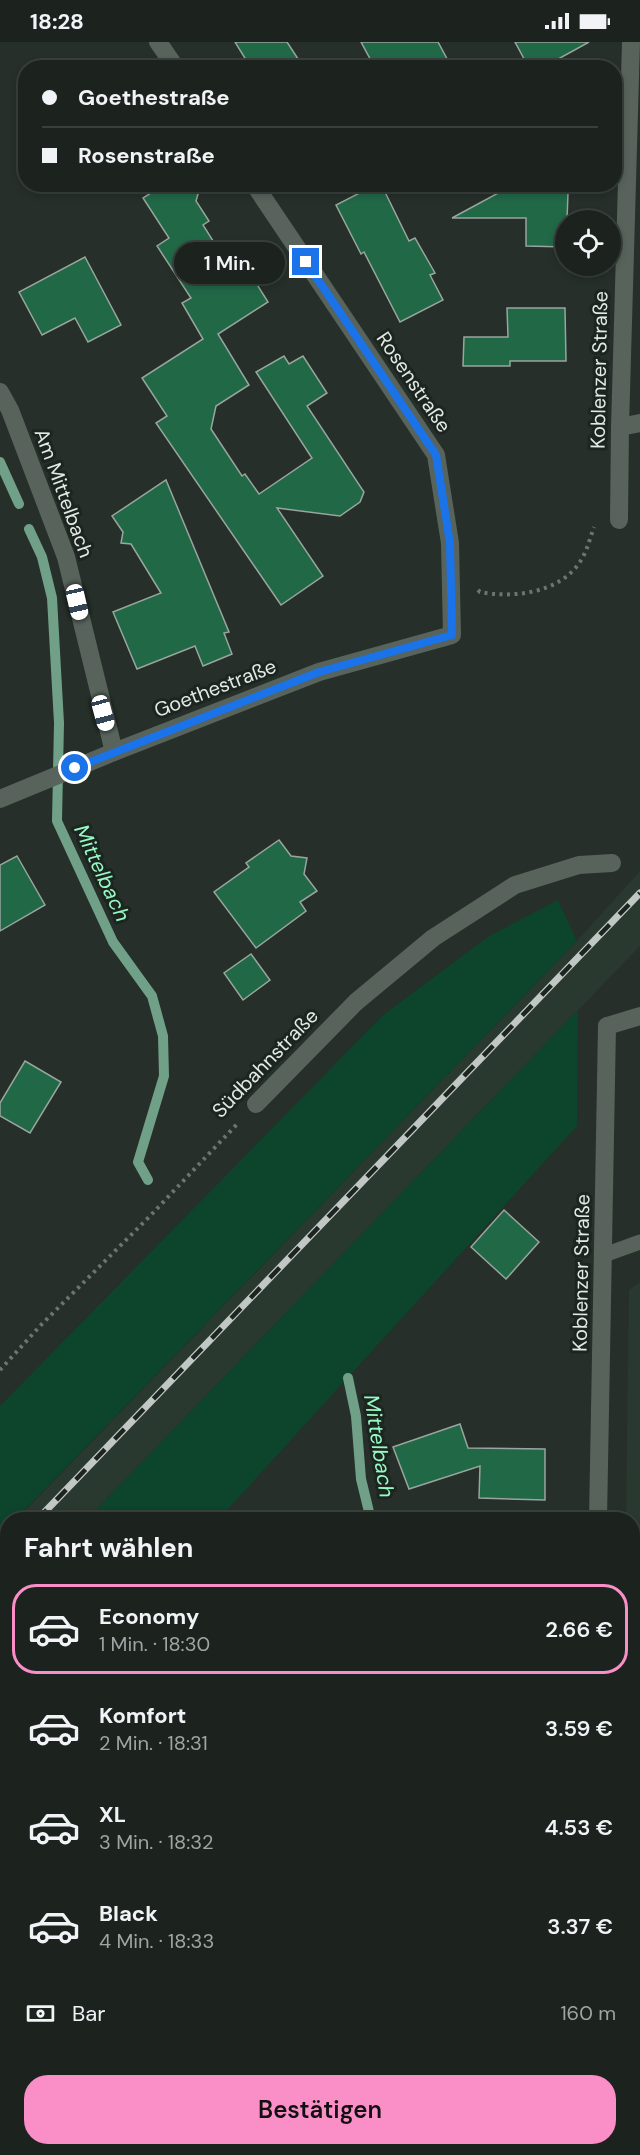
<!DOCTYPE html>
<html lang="de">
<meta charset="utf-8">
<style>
body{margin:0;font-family:"DM Sans",sans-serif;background:#292f2c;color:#f1f3f6;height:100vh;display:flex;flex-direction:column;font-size:22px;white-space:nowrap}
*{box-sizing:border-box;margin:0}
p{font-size:20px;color:#a0a4a4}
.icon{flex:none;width:33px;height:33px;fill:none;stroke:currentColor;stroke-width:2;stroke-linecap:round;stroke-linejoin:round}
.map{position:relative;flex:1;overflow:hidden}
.details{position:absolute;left:0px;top:1470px;width:640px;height:644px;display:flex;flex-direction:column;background:#1c231f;border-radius:24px 24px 0 0;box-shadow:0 3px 9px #0003,0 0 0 2px #3a403d}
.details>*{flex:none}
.banner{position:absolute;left:18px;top:18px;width:604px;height:132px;border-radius:24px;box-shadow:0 3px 9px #0003,0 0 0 2px #3a403d;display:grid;align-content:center;height:132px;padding:0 24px;background:#1c231f}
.controls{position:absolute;left:555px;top:168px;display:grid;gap:12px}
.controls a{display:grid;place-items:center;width:66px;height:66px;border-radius:50%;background:#1c231f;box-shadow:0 3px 9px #0003,0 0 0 2px #3a403d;font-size:30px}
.end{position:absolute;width:27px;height:27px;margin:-14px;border:8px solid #1a73e8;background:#fff;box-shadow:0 0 0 3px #fff}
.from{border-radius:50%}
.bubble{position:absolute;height:42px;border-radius:21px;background:#1c231f;box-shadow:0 3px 9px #0003,0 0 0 2px #3a403d;font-size:20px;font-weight:600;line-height:42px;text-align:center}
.car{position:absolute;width:18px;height:36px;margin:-18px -9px;border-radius:8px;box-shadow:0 0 4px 2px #0007;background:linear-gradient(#fff 24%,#345 0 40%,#fff 0 76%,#345 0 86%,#fff 0)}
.banner b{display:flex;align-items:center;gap:21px;height:57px;font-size:22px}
.banner b+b{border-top:2px solid #3a403d}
.banner i{width:15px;height:15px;background:#f1f3f6}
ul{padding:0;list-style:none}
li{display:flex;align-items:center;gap:18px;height:90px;margin:0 12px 9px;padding:0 12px;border:3px solid transparent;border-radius:24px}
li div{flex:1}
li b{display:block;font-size:22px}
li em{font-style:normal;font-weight:600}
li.selected{border-color:#fa8fc7}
li>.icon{width:54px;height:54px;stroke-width:1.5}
h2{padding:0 24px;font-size:27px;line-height:72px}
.pay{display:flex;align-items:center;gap:15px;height:66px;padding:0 24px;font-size:22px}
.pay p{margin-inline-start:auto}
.button{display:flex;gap:12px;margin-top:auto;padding:12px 24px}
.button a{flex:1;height:69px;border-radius:24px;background:#fa8fc7;color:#111;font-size:24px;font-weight:600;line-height:69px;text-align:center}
.status{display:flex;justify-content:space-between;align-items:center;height:42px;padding:0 30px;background:#1c231f;direction:ltr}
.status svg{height:16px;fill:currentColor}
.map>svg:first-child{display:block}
</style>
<div class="status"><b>18:28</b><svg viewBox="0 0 49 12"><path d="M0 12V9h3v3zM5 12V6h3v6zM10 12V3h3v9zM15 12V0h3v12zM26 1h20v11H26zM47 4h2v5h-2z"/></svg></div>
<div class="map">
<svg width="640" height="2113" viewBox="0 0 640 2113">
<rect width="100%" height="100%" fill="#262f29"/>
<g fill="#29392f">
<polygon points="640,829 640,904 87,1477 16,1478 577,899"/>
<polygon points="640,1240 640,1518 633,1518 633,1478 626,1477 629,1248"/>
<polygon points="7,1486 7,1560 0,1567 0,1494"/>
</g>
<g fill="#0d442c">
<polygon points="558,858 577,899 16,1477 8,1478 7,1486 0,1494 0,1364 383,973 489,894"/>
<polygon points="578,968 577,1084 219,1477 87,1477"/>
<polygon points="7,1560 7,1684 0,1691 0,1567"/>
<polygon points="633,1758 640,1762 640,2113 613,2113 613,2106 633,2106"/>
<polygon points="163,2106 297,2106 291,2113 164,2113"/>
</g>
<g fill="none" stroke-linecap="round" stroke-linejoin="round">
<g stroke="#70a188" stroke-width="10">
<polyline points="0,420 19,462"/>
<polyline points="29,487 42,515 52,556 59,681 57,779 113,900 152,954 163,994 164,1034 138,1120 148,1138"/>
<polyline points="348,1336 356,1374 361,1437 371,1478"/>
<polyline points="275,2113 275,2106"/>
</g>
</g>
<g fill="#216847" stroke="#99a59e" stroke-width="1.5">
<polygon points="235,0 287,0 304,26 251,26"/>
<polygon points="361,0 438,0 452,26 375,26"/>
<polygon points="515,0 589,0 542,26 529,26"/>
<polygon points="165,142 201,142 196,159 209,179 203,183 232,229 265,209 256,241 268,260 218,292 249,343 216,364 211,387 242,434 245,432 259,452 312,416 256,330 284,314 289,322 303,314 327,351 307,364 364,450 360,460 340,474 277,466 323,534 281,563 156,381 167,374 142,336 203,297 182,261 191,256 157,204 169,196 143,156"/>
<polygon points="377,142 381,142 409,199 415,196 435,231 430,233 443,258 400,280 364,210 361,212 336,163"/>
<polygon points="500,150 568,151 566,205 526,204 526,176 452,176"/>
<polygon points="85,215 121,283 88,300 75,276 42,293 19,250"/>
<polygon points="507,266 565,266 566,319 510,319 510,324 463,324 464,295 508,295"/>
<polygon points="166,438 229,590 224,591 232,612 203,624 195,604 137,627 113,570 161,551 131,502 121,501 123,490 112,474"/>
<polygon points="279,798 291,814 307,816 304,832 317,849 300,860 306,869 256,906 214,850 249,825 246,821"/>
<polygon points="17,814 45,863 0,889 0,823"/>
<polygon points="251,912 270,938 243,958 224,931"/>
<polygon points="25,1019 61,1040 30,1091 0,1074 0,1061"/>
<polygon points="504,1168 539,1200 506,1237 471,1205"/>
<polygon points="460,1382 468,1406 545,1407 545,1458 479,1456 480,1424 409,1447 393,1405"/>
</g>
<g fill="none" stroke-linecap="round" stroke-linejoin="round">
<g stroke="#6d7570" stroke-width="4" stroke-dasharray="3 4.5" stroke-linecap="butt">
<path d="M 478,548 L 480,550 C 511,556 555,552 577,524 C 586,513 589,499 594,485"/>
<polyline points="0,1328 41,1283 150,1174 239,1080"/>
</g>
<polyline stroke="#58635c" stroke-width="15" points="604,1213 640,1200"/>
<g stroke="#58635c" stroke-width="18">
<polyline points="158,0 176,26"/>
<polyline points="0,350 10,368 66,515 114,710"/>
<polyline points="620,385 640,381"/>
<polyline points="0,757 114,710 319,630 452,593 450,501 436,413 254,142"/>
<polyline points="607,984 640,974"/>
<polyline points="256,1062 356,960 433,896 515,843 579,823 612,821"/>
<polyline points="633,1722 640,1727"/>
</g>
<g stroke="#58635c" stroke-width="18">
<polyline points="619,478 620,385 631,0"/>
<polyline points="598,1478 607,984"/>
<polyline points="582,2113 582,2106"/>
</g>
<g stroke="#c1c7c4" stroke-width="7">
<g id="rail">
<polyline points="37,1478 640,851"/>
<polyline points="0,1516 8,1508"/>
</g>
</g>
<use href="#rail" stroke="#1c2520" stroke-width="4.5" stroke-dasharray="14" stroke-linecap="butt"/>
</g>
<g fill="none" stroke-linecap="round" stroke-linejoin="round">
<polyline stroke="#1a73e8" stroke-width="8" points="75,726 319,630 452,593 450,501 436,413 306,220"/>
</g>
<g text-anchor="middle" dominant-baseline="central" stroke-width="6" stroke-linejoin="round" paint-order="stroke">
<g font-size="20" fill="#e3e9e6" stroke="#1c2520">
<text transform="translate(599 328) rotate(-89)">Koblenzer Straße</text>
<text transform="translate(414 340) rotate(56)">Rosenstraße</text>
<text transform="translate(64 451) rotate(70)">Am Mittelbach</text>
<text transform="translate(215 646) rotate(-21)">Goethestraße</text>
<text transform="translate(265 1021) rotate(-46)">Südbahnstraße</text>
<text transform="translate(581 1231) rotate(-89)">Koblenzer Straße</text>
</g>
<g font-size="21" font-style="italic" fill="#97f9c4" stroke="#1c2520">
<text transform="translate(102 831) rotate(65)">Mittelbach</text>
<text transform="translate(379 1404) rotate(81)">Mittelbach</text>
</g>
</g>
</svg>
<div class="controls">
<a><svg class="icon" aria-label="locate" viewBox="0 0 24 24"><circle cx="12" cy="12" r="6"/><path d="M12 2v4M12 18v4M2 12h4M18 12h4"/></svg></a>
</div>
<i class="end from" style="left:75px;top:726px"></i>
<i class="end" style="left:306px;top:220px"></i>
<div class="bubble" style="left:174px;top:200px;width:111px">1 Min.</div>
<i class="car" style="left:77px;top:560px;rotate:167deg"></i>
<i class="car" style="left:103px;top:671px;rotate:165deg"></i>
<div class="banner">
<b><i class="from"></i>Goethestraße</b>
<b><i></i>Rosenstraße</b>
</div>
<section class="details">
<h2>Fahrt wählen</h2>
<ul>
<li class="selected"><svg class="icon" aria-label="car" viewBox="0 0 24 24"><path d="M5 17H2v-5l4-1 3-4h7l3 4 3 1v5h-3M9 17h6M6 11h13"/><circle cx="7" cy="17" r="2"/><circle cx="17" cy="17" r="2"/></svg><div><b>Economy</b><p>1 Min. · 18:30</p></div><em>2.66 €</em></li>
<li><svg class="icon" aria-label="car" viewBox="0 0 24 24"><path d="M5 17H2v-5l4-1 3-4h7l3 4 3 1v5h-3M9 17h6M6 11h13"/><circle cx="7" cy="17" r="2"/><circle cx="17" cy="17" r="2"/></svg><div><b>Komfort</b><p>2 Min. · 18:31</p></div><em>3.59 €</em></li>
<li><svg class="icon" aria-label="car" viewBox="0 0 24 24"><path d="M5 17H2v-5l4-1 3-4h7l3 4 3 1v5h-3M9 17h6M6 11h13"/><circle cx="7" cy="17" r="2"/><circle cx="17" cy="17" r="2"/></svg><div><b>XL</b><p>3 Min. · 18:32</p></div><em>4.53 €</em></li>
<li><svg class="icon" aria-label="car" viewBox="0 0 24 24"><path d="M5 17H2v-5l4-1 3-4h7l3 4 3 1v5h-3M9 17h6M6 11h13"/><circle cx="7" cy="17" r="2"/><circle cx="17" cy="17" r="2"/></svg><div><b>Black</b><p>4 Min. · 18:33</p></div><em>3.37 €</em></li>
</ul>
<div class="pay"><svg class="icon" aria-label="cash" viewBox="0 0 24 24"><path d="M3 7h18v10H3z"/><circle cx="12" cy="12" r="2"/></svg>Bar<p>160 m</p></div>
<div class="button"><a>Bestätigen</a></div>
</section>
</div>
